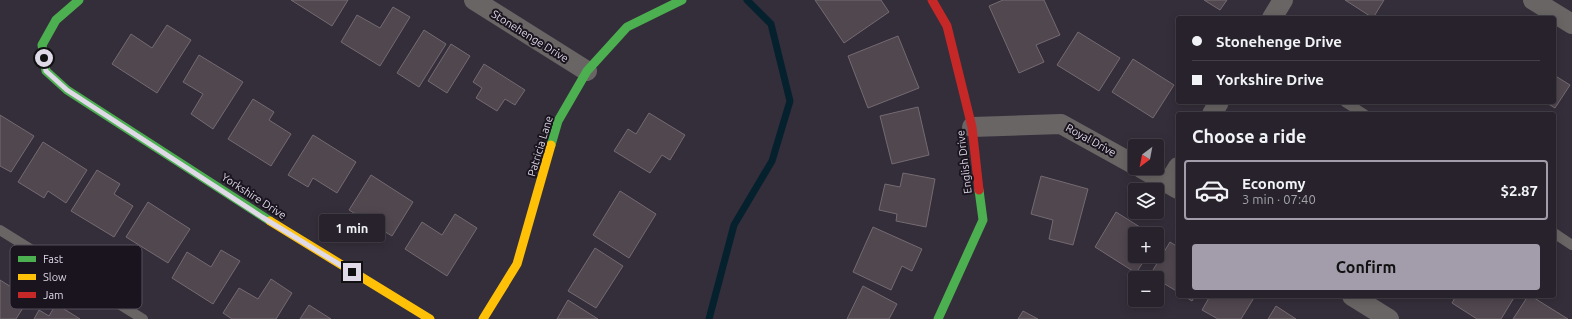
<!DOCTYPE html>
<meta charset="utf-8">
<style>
body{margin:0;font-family:Ubuntu,sans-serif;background:#332f38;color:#f1f3f6;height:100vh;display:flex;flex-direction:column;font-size:15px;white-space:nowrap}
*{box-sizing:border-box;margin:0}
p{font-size:13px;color:#a4a4a9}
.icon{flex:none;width:22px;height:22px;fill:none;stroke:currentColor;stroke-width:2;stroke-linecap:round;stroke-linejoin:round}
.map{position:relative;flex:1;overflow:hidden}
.details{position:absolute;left:1176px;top:112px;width:380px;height:186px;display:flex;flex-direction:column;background:#27222c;border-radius:4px;box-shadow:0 2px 10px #0003,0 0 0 1px #433f48}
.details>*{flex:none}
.banner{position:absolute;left:1176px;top:16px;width:380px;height:88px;border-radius:4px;box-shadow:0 2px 10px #0003,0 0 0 1px #433f48;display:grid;align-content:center;height:88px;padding:0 16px;background:#27222c}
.needle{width:26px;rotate:212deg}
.buttons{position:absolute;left:1128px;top:139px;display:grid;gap:8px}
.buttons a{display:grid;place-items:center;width:36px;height:36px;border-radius:4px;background:#27222c;box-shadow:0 2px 10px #0003,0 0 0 1px #433f48;font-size:20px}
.end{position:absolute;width:18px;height:18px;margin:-9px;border:5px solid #dfd9e8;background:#111;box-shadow:0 0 0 2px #111}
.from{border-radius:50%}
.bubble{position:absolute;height:28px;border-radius:4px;background:#27222c;box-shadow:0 2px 10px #0003,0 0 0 1px #433f48;font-size:13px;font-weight:700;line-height:28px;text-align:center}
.banner b{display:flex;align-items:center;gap:14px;height:38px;font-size:15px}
.banner b+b{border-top:1px solid #433f48}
.banner i{width:10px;height:10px;background:#f1f3f6}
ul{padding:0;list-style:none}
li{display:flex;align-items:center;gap:12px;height:60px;margin:0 8px 6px;padding:0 8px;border:2px solid transparent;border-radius:4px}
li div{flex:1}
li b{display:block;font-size:15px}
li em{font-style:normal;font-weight:700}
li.active{border-color:#a39dab}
li>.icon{width:36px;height:36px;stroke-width:1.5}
h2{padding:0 16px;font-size:18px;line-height:48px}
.action{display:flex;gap:8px;margin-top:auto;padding:8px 16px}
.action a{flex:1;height:46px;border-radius:4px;background:#a39dab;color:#111;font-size:16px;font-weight:700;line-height:46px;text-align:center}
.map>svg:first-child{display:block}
</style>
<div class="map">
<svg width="1572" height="319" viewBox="0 0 1572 319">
<rect width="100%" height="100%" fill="#342e3a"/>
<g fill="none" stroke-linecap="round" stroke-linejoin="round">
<polyline stroke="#05212e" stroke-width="7" points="709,319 734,225 772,161 790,101 771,24 747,0"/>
</g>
<g fill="#51474f" stroke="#746a72">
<polygon points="291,0 348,0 332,26"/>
<polygon points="815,0 881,0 889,12 844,43"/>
<polygon points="1003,0 1044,0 1060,35 1036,45 1044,62 1019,73 989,6"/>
<polygon points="1204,0 1227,0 1220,10"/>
<polygon points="1345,0 1384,0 1373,18"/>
<polygon points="393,7 410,17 380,66 341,42 357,15 380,28"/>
<polygon points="167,25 191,40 157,93 112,64 131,34 152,48"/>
<polygon points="424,30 446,44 419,87 397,73"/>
<polygon points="1078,32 1120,58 1099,91 1057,65"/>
<polygon points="898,36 919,88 868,108 848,56"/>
<polygon points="451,44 470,56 447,93 428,81"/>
<polygon points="199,55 243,82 213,129 191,114 203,94 183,82"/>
<polygon points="1133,59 1174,85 1153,118 1112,92"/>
<polygon points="484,64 525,90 515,105 505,99 497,111 476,98 482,88 473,82"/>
<polygon points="1554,75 1570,85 1555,108 1545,102 1554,102"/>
<polygon points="253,99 274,112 269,120 291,134 271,166 228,139"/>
<polygon points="918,107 929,155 892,164 880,116"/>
<polygon points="649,113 685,135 670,160 662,155 650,173 614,151 628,129 636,134"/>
<polygon points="0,115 34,136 11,172 0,166"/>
<polygon points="313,135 356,162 337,193 313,178 308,187 288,175"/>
<polygon points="43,142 87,170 66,203 48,191 44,198 18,182"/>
<polygon points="97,170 120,184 114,194 133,206 114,237 71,211"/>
<polygon points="903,173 935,179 926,227 896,221 897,214 879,210 885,184 900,187"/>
<polygon points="371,175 413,202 392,236 349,210"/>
<polygon points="1041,176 1088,189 1073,245 1049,239 1053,220 1031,214"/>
<polygon points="620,191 656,214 629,258 593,235"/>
<polygon points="148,202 190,229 168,263 126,237"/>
<polygon points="1116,212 1151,234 1135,234 1135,256 1147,256 1136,273 1095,247"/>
<polygon points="455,214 477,228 447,276 405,249 422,222 442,235"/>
<polygon points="873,227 922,249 912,271 902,266 891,290 853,272"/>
<polygon points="1170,242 1178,247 1178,292 1150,275"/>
<polygon points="595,248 623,266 596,308 568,291"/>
<polygon points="221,250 240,261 213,304 172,278 187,252 211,267"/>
<polygon points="271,279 292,293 276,319 232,319 223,313 239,288 258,299"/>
<polygon points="0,280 29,298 16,319 0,319"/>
<polygon points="863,286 897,304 889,319 847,319"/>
<polygon points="1184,296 1195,296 1192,301"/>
<polygon points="1210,296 1255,296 1241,319 1218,319 1202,310"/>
<polygon points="1456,296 1515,296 1501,319 1477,319 1452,303"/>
<polygon points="1528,296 1531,296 1568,319 1513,319"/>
<polygon points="568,300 598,319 557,319"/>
<polygon points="56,304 80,319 34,319 39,310 49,316"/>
<polygon points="309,305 331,319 300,319"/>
<polygon points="1276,306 1296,319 1268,319"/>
<polygon points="1023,311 1038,319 1018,319"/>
</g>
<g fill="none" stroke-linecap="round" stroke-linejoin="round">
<g stroke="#696564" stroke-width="10">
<polyline points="1345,102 1364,114"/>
<polyline points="0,230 143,319"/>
<polyline points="1554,233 1572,245"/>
</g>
<g stroke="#696564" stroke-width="20">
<polyline points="474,0 587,71"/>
<polyline points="1533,0 1572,24"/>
<polyline points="1272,18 1283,0"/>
<polyline points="1212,114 1219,102"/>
<polyline points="972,127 1061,124 1135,165"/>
<polyline points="1141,168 1178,189"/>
<polyline points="1168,183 1178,167"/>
<polyline points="1352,296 1389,319"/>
</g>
<g stroke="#4caf50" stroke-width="9">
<polyline points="79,0 56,20 42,45 46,71 67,90 270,221"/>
<polyline points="551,145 558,121 587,71 627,27 682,0"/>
<polyline points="938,319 983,220 979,190"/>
</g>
<g stroke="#ffc107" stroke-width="9">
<polyline points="270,221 430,319"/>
<polyline points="483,319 517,264 551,145"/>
</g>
<polyline stroke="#c62828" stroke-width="9" points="932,0 947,26 972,127 979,190"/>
</g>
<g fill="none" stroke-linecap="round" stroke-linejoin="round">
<polyline stroke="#dfd9e8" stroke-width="5" points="44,58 46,71 67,90 262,217 352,272"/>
</g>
<g text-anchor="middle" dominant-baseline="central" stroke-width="4" stroke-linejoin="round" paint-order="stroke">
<g font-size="11" fill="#dfd9e8" stroke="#19141e">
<text transform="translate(530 36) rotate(32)">Stonehenge Drive</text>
<text transform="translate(1091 140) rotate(29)">Royal Drive</text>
<text transform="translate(540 146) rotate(-73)">Patricia Lane</text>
<text transform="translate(964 162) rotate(-97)">English Drive</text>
<text transform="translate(254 196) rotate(33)">Yorkshire Drive</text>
</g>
</g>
<rect x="10" y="245" width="132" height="64" rx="6" fill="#19141e" stroke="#544f5b" stroke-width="1"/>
<rect x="18" y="256" width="18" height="6" fill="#4caf50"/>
<rect x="18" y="274" width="18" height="6" fill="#ffc107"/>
<rect x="18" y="292" width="18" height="6" fill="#c62828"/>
<g font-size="11" fill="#dfd9e8">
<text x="43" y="263">Fast</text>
<text x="43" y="281">Slow</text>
<text x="43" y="299">Jam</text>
</g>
</svg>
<div class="buttons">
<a><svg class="needle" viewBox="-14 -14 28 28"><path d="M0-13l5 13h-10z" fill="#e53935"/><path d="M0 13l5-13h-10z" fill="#a4a4a9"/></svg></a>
<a><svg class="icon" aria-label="layers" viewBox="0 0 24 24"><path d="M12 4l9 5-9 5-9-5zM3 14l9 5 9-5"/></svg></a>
<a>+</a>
<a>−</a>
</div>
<i class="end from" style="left:44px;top:58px"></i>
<i class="end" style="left:352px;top:272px"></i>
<div class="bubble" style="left:319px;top:214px;width:66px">1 min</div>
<div class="banner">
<b><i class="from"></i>Stonehenge Drive</b>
<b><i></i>Yorkshire Drive</b>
</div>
<section class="details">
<h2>Choose a ride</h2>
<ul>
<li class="active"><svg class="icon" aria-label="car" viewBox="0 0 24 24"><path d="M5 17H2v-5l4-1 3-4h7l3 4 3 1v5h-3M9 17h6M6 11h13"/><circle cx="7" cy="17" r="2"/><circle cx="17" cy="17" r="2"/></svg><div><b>Economy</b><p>3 min · 07:40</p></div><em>$2.87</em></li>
</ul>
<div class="action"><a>Confirm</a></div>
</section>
</div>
